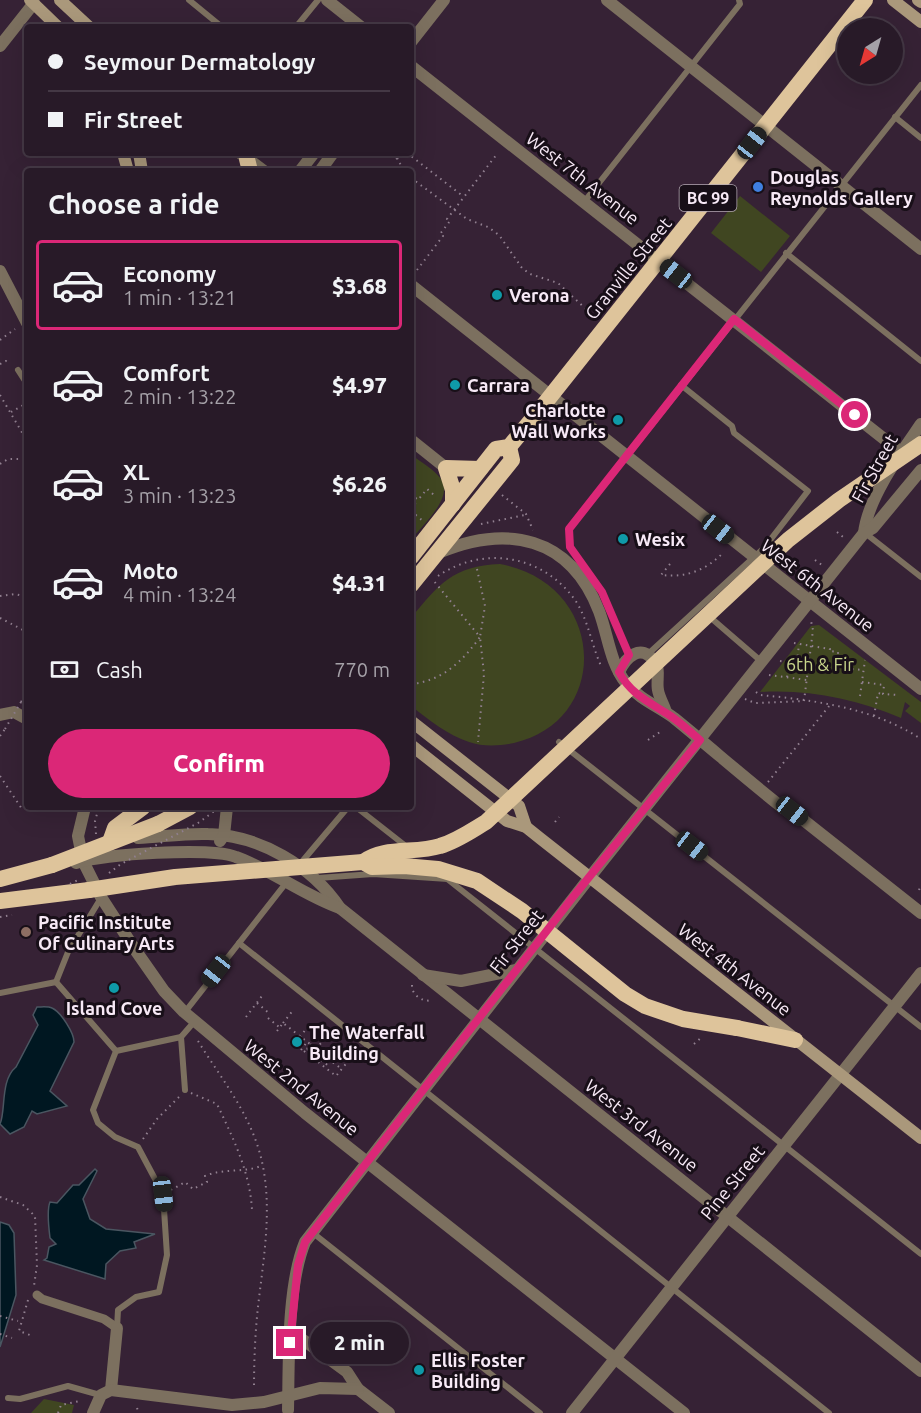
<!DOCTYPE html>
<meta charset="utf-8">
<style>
body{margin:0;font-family:Ubuntu,sans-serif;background:#342734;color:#f1f3f6;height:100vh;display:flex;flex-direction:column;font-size:22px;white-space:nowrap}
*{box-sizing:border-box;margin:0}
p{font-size:20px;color:#a5a1a8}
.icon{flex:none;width:33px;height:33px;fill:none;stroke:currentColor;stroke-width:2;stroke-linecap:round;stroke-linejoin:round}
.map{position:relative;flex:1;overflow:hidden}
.sheet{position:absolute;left:24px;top:168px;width:390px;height:642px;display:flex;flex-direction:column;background:#281a28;border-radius:6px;box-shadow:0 6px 24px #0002,0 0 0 2px #443845}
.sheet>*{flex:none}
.hud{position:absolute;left:24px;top:24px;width:390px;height:132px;border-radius:6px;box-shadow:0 6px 24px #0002,0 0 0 2px #443845;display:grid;align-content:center;height:132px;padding:0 24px;background:#281a28}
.needle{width:39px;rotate:217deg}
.controls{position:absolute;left:837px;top:18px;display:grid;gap:12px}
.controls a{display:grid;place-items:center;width:66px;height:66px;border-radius:50%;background:#281a28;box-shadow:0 6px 24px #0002,0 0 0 2px #443845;font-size:30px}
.end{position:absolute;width:27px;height:27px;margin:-14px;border:8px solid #db2777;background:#fff;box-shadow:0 0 0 3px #fff}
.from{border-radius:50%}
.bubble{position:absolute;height:42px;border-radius:21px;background:#281a28;box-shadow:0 6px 24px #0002,0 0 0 2px #443845;font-size:20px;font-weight:800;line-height:42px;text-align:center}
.car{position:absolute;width:18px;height:36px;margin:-18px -9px;border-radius:8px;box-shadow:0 0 4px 2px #0007;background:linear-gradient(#222 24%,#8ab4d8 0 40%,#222 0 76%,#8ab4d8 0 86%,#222 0)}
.hud b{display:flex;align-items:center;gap:21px;height:57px;font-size:22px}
.hud b+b{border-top:2px solid #443845}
.hud i{width:15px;height:15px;background:#f1f3f6}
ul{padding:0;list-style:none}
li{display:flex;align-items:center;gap:18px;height:90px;margin:0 12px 9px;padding:0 12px;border:3px solid transparent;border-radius:6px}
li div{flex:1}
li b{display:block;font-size:22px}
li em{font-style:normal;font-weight:800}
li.current{border-color:#db2777}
li>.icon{width:54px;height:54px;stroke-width:1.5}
h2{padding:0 24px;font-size:27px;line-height:72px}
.pay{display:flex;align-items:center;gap:15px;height:66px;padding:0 24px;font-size:22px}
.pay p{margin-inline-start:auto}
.cta{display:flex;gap:12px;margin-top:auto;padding:12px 24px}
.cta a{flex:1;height:69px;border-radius:36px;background:#db2777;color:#fff;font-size:24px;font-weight:800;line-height:69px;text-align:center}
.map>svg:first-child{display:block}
</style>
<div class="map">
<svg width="921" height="1413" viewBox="0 0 921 1413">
<rect width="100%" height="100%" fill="#362235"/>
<g fill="#404621">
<polygon points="740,196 790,236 761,272 711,233"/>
<path d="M 411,454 C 420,462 434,469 441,479 C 454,498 422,525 411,540 Z"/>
<path d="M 500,564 C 606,583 613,720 514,743 C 500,746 483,747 469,742 C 448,735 429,720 411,706 L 411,618 C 439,584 453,566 500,564 Z"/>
<path d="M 819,625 L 921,702 L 921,723 L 905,711 L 910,706 L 905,702 L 901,718 C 856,699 809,689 760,692 L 811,626 Z"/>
<polygon points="44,1399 74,1405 72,1413 31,1413"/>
</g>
<g fill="#001721" stroke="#4a5661" stroke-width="1.5">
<path d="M 37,1007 C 42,1007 48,1006 52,1008 C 61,1012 74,1033 74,1042 L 50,1091 L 67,1106 L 37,1114 L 32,1111 L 24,1127 L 10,1134 L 0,1124 C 6,1111 0,1080 16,1067 L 38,1025 L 33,1015 Z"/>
<path d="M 95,1169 L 97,1171 L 83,1199 L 90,1219 L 106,1229 L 155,1234 L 134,1242 L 136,1248 L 120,1251 L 106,1264 L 105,1279 L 44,1260 L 47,1258 L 49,1247 L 56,1244 L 50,1238 C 49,1230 47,1209 50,1202 L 57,1203 L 73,1185 L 79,1185 Z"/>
<polygon points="0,1222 9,1225 14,1233 16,1295 0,1347"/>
</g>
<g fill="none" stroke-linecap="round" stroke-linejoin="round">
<g stroke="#928191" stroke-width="2" stroke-dasharray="1.5 4.5" stroke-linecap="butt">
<polyline points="393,153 405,171"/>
<polyline points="407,153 464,197"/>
<polyline points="397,159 402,153"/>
<polyline points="411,178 467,219 488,227 499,235 522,268 530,274 558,283 589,312"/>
<polyline points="417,270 443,236 440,234 450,221 447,219 497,154"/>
<polyline points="0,340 15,329"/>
<polyline points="0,364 6,361 10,364"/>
<polyline points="0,395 27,441"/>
<polyline points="11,412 27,403"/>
<polyline points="411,462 413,461"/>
<polyline points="0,464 8,459 27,459"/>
<polyline points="411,494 418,500 427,489 434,495"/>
<polyline points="502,495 526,514 533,530"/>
<polyline points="411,509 418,500"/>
<polyline points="411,511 423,521"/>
<polyline points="481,524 525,515"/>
<polyline points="837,532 843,537"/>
<polyline points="815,560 822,565"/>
<path d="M 670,564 L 661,575 C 687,578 706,570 724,552"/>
<polyline points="477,569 485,606 480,637 484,674 478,742"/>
<path d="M 438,576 C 485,544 546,556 577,603 C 589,623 592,647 602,668"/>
<polyline points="0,596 15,594 27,597"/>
<polyline points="0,618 27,632"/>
<polyline points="794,643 830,649 829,651 838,652 838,659 852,661 851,669 864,670"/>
<polyline points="780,661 809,665"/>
<polyline points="797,662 799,644"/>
<polyline points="769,675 807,680"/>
<polyline points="787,677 789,662"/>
<polyline points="862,682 884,685 883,694 897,695"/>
<path d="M 411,684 C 442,681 462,662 480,637 L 433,580"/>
<path d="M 756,692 L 760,695 C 814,700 874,708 921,739"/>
<polyline points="860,696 865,660"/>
<polyline points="745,699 755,703 804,701"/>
<polyline points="804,701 813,630 811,621"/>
<polyline points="21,702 27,692"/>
<polyline points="874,716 878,693 883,694"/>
<polyline points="0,736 5,729"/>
<polyline points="648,740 660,732"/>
<polyline points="0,776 22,809"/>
<polyline points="768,782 830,705"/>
<polyline points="555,822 559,817"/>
<polyline points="96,834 95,821 99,807"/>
<polyline points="919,890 921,885"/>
<polyline points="0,917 12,915"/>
<path d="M 412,985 C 412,994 418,998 426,1001 L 431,1000"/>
<polyline points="257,1003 270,1014"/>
<polyline points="246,1017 262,996"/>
<polyline points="268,1018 279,1027"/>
<polyline points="283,1023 294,1009"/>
<polyline points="277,1031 283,1023 310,1044"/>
<polyline points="300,1037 306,1029"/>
<path d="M 198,1041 C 219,1075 244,1106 257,1144 C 275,1197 264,1253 258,1307 C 255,1334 254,1362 254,1389"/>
<polyline points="694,1044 702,1037"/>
<polyline points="307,1049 310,1044 328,1059 325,1063"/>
<polyline points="307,1049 330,1067"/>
<polyline points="316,1049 326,1037"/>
<polyline points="301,1050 307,1042"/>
<polyline points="304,1051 336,1076 358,1049"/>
<polyline points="328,1059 342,1069"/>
<path d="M 191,1093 L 217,1104 C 233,1138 250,1172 252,1210"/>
<polyline points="318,1103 323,1100 337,1112 335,1116"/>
<polyline points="143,1139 157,1119 180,1096"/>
<path d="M 171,1190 L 185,1182 L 193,1189 L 207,1182 L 205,1176 C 223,1168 243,1173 261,1166"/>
<polyline points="0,1197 23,1205 35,1216 37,1265 34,1286"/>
<polyline points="28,1300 19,1331 30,1335"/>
<polyline points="0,1316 18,1321"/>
<polyline points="0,1334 12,1338"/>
<polyline points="137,1408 139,1413"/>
<polyline points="58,1413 61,1405 80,1401"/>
</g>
<g stroke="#7c705f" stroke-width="6">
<polyline points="189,0 222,27"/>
<polyline points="296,27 318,0"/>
<polyline points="895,117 921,138"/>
<polyline points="584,202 740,4 739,0"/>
<polyline points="786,253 921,361"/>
<polyline points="18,370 27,384"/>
<polyline points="865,533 921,577"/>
<polyline points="711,618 762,662"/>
<polyline points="629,655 602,592 570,547 569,529 921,85"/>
<polyline points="647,655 764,548 808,491 734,433 732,426 681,385"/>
<polyline points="559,742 921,1027"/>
<polyline points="356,807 407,847"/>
<polyline points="300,864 348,807"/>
<polyline points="318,878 373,874 448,879"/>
<polyline points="446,878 921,1254"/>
<polyline points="239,943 829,1413"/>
<polyline points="56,982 68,952 101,898"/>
<polyline points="0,993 56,982 116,1051 93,1110 98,1123 115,1137 138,1147 163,1194 167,1255 159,1292 136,1297 118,1310 117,1328"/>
<polyline points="185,1012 286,883"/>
<polyline points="116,1051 181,1037"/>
<polyline points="185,1090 181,1037 194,1022"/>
<polyline points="313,1233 540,1413"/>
<polyline points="8,1398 20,1399 68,1386 100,1395"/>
</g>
<polyline stroke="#7c705f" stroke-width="9" points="37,1295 42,1299 104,1319 117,1328"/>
<g stroke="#7c705f" stroke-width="12">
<polyline points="327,0 361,27"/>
<polyline points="607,0 921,249"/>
<polyline points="0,46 34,3"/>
<polyline points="411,66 902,453"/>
<polyline points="0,271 27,323"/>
<polyline points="411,285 921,689"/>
<path d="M 438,553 C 507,524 570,536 599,611 C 608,635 610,663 626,683 C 640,700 658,706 674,718 C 711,748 746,779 783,808 L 792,811 L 921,913"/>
<path d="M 619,672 C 626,657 641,643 654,661 C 661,670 656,680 658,690 C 659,697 664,705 666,712"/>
<polyline points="0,715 14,712 27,719"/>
<polyline points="85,807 78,836 83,861 101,897 136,951 164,991 184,1012 305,1113 684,1413"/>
<path d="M 138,838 C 161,837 185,833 208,834 C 259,835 312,866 340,908 L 921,1371"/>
<polyline points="220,841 224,835 227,807"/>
<path d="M 76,863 C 103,854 211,847 236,857 C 272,870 303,895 340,908"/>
<polyline points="423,975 461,981 516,970"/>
<polyline points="291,1331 347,1372 358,1389 389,1413"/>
<polyline points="111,1390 117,1328"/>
<path d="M 288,1410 C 289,1362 287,1286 305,1242 L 590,877"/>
<polyline points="93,1413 101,1395 111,1390 232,1405 264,1402 320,1388 358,1389"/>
<polyline points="572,1413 921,973"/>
</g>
<g stroke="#7c705f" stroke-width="12">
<polyline points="411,42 444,0"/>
<polyline points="240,153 264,171"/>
<polyline points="300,171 314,153"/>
<polyline points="320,171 333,153"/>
<polyline points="411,440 446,468"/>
<path d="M 864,533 C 868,497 901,453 921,424"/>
<polyline points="590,877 864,533 873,528 921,470"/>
</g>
<g stroke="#aa987b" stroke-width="12">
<polyline points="30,0 58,27"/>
<polyline points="60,0 89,27"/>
<polyline points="893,0 921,22"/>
<polyline points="918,0 921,2"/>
<polyline points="123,153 128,171"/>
<polyline points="139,153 142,171"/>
<polyline points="411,721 519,806 526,827"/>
<polyline points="411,745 507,821 526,827 541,839 921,1138"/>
</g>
<g stroke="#dec49b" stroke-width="16">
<polyline points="247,159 250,171"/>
<polyline points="453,504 453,490 446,468 480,469"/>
<polyline points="411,557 496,449 509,447 538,412 865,0"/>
<polyline points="411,585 512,460 509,447"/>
<polyline points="158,824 190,807"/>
<polyline points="110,842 115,828 143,807"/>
<polyline points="0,879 52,865"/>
<polyline points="0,901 89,890"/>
<polyline points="737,1028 795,1040"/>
</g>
<g stroke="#928191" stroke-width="2" stroke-dasharray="1.5 4.5" stroke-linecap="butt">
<polyline points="5,729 21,702"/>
<polyline points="109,873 121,864 198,823 220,807"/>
<polyline points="70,884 78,880"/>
</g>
<g stroke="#dec49b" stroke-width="16">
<path d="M 363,862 C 384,846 415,854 440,846 C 457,841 471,831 486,822 L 788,540 L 839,500 L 921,444"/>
<polyline points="52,865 158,824"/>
<polyline points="89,890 175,877 363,862 372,867 404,866 438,869 477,881 522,911 625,994 645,1006 683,1019 737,1028"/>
</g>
</g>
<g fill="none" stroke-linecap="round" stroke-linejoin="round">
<path stroke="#db2777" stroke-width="8" d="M 290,1343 L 298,1265 L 305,1242 L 573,897 L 700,740 C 689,731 678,720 666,713 C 647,701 630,693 619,672 L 629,655 L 602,592 L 570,547 L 569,529 L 734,319 L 855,415"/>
</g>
<circle fill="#3f7fe0" stroke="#180f18" stroke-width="2" cx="758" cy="187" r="6"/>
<g fill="#0f9aa8" stroke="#180f18" stroke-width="2">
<circle cx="497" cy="295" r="6"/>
<circle cx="455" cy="385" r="6"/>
<circle cx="618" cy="420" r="6"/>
<circle cx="623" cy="539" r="6"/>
<circle cx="114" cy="988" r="6"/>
<circle cx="297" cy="1042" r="6"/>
<circle cx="419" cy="1370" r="6"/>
</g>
<circle fill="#8d6e63" stroke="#180f18" stroke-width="2" cx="26" cy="932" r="6"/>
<g text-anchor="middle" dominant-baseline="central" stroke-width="6" stroke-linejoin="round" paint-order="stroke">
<rect fill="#180f18" stroke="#b4a8b3" stroke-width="1.5" x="679.5" y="185" width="57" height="26" rx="4.5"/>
<g font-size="16" font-weight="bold" fill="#f7e9f6">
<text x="708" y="198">BC 99</text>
</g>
<g font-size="18" font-weight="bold" fill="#f7e9f6" stroke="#180f18" text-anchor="start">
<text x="770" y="177">Douglas<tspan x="770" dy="21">Reynolds Gallery</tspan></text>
<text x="509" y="295">Verona</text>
<text x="467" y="385">Carrara</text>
<text x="606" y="410" text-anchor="end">Charlotte<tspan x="606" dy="21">Wall Works</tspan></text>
<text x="635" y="539">Wesix</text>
<text x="38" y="922">Pacific Institute<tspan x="38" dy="21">Of Culinary Arts</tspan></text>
<text x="114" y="1008" text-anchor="middle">Island Cove</text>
<text x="309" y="1032">The Waterfall<tspan x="309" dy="21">Building</tspan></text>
<text x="431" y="1360">Ellis Foster<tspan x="431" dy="21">Building</tspan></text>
</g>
<g font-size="18" fill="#f7e9f6" stroke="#180f18">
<text transform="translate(583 178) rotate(38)">West 7th Avenue</text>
<text transform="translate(628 268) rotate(-51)">Granville Street</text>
<text transform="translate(874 468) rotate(-61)">Fir Street</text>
<text transform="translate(818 585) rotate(38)">West 6th Avenue</text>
<text transform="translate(516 941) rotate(-52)">Fir Street</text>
<text transform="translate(735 969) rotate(38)">West 4th Avenue</text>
<text transform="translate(302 1087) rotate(39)">West 2nd Avenue</text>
<text transform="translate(642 1125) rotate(38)">West 3rd Avenue</text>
<text transform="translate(732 1182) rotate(-51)">Pine Street</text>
</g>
<g font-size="18" fill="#c7d48b" stroke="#180f18">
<text x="820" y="664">6th &amp; Fir</text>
</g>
</g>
</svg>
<div class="controls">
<a><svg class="needle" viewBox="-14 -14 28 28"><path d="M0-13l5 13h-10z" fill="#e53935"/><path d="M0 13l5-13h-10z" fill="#a5a1a8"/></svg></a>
</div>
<i class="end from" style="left:855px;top:415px"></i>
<i class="end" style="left:290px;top:1343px"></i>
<div class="bubble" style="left:310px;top:1322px;width:99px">2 min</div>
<i class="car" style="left:752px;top:143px;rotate:38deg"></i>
<i class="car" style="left:676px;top:274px;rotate:308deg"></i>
<i class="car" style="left:718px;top:529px;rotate:128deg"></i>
<i class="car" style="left:792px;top:811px;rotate:128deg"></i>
<i class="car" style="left:692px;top:846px;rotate:128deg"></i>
<i class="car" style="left:216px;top:971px;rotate:218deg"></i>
<i class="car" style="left:163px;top:1194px;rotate:173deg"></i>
<div class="hud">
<b><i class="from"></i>Seymour Dermatology</b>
<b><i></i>Fir Street</b>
</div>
<section class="sheet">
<h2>Choose a ride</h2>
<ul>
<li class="current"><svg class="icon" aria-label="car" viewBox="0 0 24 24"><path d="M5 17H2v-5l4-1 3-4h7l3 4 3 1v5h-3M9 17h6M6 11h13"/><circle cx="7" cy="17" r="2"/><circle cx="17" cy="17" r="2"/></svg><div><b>Economy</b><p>1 min · 13:21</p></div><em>$3.68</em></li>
<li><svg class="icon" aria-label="car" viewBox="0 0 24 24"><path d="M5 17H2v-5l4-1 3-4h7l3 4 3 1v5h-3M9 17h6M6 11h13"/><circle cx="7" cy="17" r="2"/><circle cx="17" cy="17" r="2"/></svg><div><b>Comfort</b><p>2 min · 13:22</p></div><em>$4.97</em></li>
<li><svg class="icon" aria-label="car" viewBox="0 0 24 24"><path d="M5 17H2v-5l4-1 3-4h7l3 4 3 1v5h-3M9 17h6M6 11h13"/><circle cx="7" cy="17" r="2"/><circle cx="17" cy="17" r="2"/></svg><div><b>XL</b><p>3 min · 13:23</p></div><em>$6.26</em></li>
<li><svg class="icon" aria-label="car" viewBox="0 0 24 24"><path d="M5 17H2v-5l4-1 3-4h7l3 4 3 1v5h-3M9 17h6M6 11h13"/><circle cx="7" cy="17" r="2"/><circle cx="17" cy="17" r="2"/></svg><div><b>Moto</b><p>4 min · 13:24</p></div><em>$4.31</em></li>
</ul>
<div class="pay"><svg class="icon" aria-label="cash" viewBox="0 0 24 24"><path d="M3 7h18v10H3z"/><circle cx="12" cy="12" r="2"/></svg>Cash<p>770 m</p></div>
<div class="cta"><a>Confirm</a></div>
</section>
</div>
